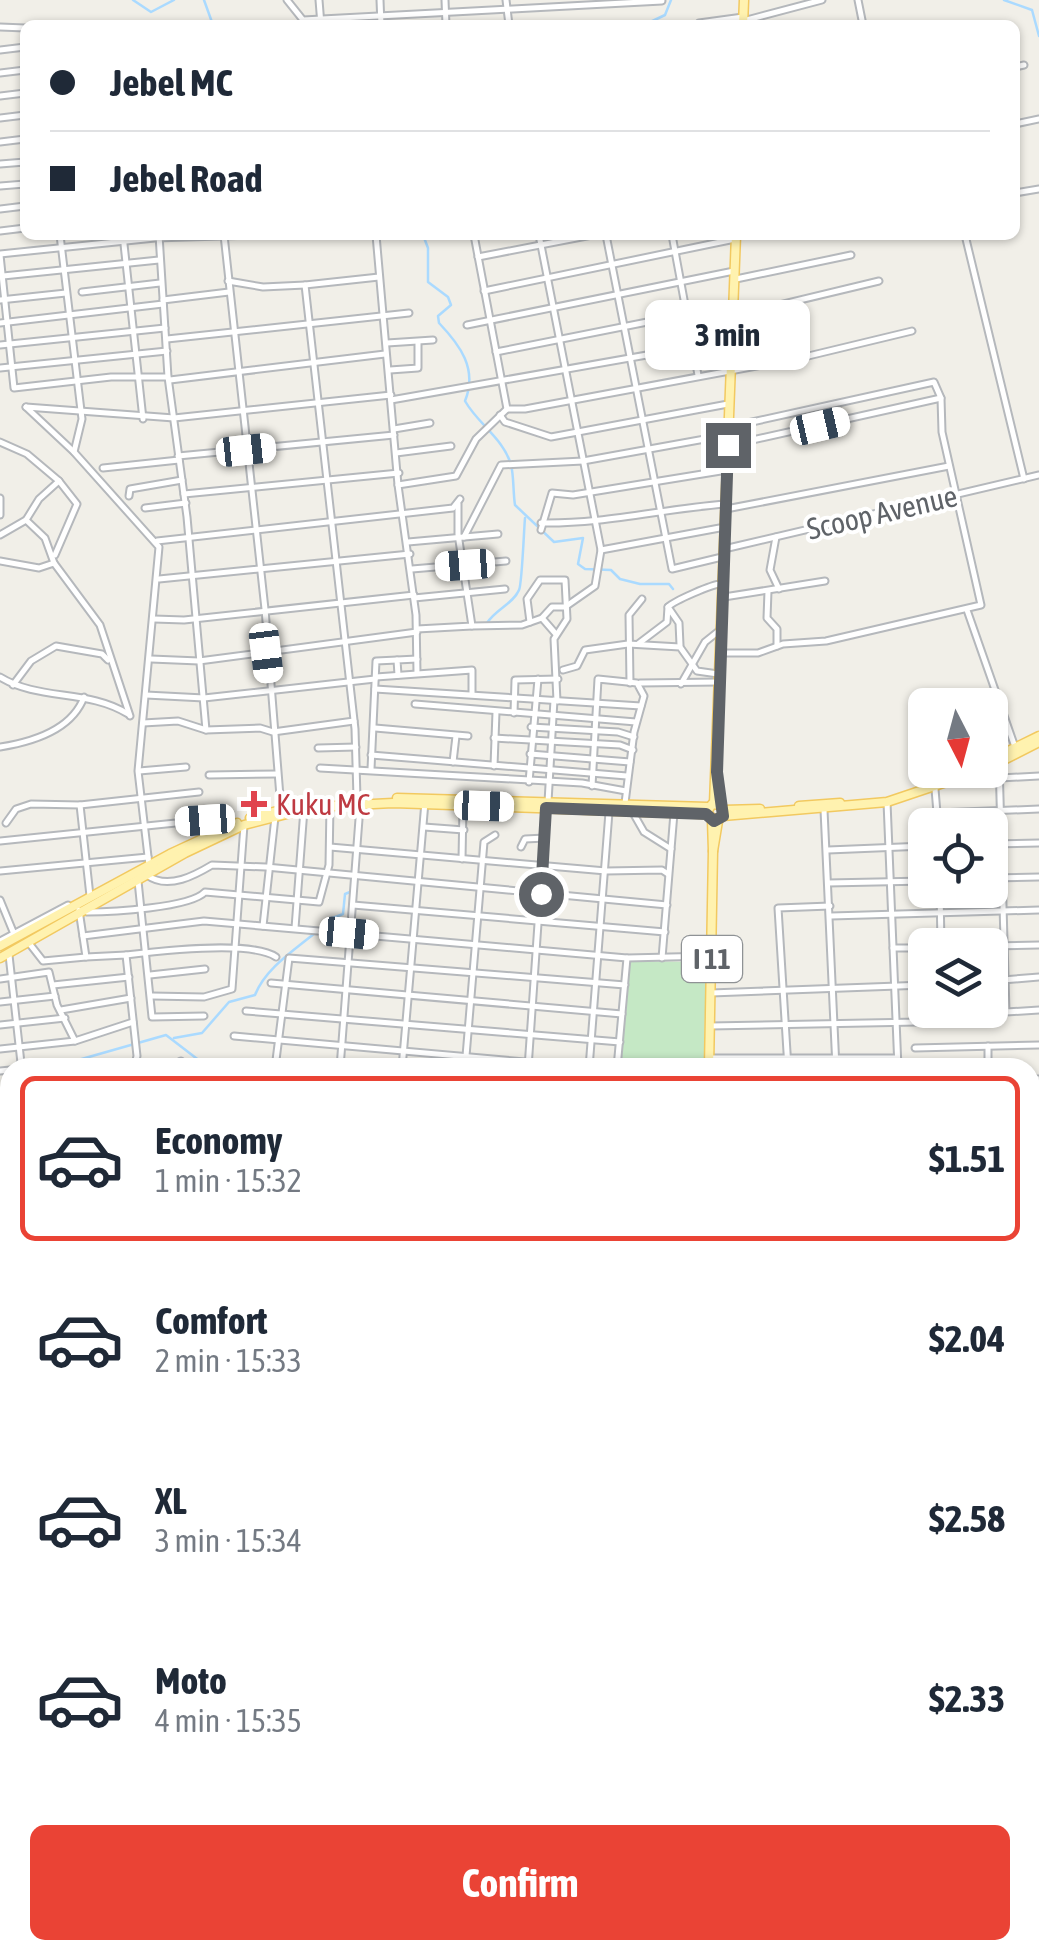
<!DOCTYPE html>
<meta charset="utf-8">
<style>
body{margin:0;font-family:"Asap Condensed",sans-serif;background:#f6f6f7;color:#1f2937;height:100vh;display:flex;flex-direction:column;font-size:38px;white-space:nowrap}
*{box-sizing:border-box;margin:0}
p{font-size:32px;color:#747a83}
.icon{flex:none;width:55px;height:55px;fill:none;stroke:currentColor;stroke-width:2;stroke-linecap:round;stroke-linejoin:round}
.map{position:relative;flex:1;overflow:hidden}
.details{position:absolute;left:0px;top:1058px;width:1040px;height:902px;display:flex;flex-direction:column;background:#fff;border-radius:30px 30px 0 0;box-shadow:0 2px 8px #0004}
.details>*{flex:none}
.top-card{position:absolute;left:20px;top:20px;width:1000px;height:220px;border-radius:15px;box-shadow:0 2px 8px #0004;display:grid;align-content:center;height:220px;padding:0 30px;background:#fff}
.needle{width:65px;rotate:174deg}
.buttons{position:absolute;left:908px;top:688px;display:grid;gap:20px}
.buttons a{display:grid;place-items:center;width:100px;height:100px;border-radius:15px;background:#fff;box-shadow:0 2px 8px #0004;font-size:50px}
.end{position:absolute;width:45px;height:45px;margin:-22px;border:12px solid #5f6368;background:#fff;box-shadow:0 0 0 5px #fff}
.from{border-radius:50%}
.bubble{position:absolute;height:70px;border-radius:15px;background:#fff;box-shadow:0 2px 8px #0004;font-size:32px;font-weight:700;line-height:70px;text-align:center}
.car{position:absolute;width:30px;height:60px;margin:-30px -15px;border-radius:12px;box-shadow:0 0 8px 2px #0007;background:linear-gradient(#fff 24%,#345 0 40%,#fff 0 76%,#345 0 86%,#fff 0)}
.top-card b{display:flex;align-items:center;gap:35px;height:95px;font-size:38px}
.top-card b+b{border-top:2px solid #e0e1e3}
.top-card i{width:25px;height:25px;background:#1f2937}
ul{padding:18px 0 0;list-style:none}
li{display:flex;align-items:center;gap:30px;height:165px;margin:0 20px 15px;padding:0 10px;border:5px solid transparent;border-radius:15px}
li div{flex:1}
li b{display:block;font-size:38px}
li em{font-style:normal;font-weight:700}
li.selected{border-color:#ea4335}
li>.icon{width:90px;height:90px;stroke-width:1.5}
.cta{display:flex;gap:20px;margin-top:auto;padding:20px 30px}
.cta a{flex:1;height:115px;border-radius:15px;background:#ea4335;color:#fff;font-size:40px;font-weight:700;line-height:115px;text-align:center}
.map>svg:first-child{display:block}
</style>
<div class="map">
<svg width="1039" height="1958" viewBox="0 0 1039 1958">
<rect width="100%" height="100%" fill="#f1efe8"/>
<polygon fill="#fef7e0" points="10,1626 10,1783 0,1785 0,1627"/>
<polygon fill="#c5e8c5" points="627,961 706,962 704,1064 677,1060 674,1067 621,1068"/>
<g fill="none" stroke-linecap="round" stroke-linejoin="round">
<g stroke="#aadaff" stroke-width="2.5">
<polyline points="133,0 151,12 174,0"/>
<polyline points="204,0 213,25"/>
<polyline points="1004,0 1032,10 1039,36"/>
<polyline points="644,25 665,15 671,0"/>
<path d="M 423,235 L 428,248 L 428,282 L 448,297 L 451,305 L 438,316 L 439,323 C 460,345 478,369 465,401 C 478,424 504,439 511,465 C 514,476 513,493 515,505 L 554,542 L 583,538 L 578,564 L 585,569 L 611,570 L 620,579 L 640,584 L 669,584 L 673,589"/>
<path d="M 487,623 C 496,609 513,604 519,590 C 522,585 524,528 525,518"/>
<polyline points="321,928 325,921 343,914 345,894 350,892"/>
<path d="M 174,1038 L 202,1033 L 229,1002 L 255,995 C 265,969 293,951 315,933"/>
<polyline points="50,1068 166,1035 209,1068"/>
<polyline points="0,1091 10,1085"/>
<polyline points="1030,1119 1039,1119"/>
<polyline points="0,1391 10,1394"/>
<polyline points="831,1958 836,1950"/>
</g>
<g stroke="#b5b8bc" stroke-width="9">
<g id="minor">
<polyline points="287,0 303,20 662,1"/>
<polyline points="319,0 321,25"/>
<polyline points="380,0 381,25"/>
<polyline points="445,0 446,25"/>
<polyline points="506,0 509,25"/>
<polyline points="858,0 863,25"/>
<polyline points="743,21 822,0"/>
<polyline points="699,23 743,17"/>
<polyline points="0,27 25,28"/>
<polyline points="0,50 25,47"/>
<polyline points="1015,67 1024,65"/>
<polyline points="0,73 25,70"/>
<polyline points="0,96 25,93"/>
<polyline points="0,118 25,115"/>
<polyline points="1015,124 1039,119"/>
<polyline points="0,142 25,139"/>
<polyline points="0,164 25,162"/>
<polyline points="0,186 25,184"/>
<polyline points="1015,193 1039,189"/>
<polyline points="0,209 25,206"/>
<polyline points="0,231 25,228"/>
<polyline points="60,235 82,419 74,452"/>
<polyline points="123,235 143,419"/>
<polyline points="159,235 168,377 187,517 206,730"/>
<polyline points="224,235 265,609 281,809"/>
<polyline points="376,235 398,485 416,615 417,673"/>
<polyline points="474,235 507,409 525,409 800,358 912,331"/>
<polyline points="539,235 601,550 725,527"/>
<polyline points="606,235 672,569 722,557"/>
<polyline points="672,235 698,375"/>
<polyline points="965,235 1024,479"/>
<polyline points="0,254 155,238 254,235"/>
<polyline points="0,255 14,388 111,377 168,377"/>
<polyline points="478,257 592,235"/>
<polyline points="3,276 159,260"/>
<polyline points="736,279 851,255"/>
<polyline points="228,281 263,287 305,285"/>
<polyline points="484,291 735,239"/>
<polyline points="82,292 160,283"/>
<polyline points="0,300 66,293"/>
<polyline points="163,300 229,292"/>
<polyline points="733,316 879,281"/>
<polyline points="0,323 163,304"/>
<polyline points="467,325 734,271"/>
<polyline points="167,339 409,313"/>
<polyline points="387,343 433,340"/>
<polyline points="0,345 165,328"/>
<polyline points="496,352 733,305"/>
<polyline points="0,368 167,351"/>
<polyline points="390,370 418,368 418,342"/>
<polyline points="170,380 385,354"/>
<polyline points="391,400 732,340"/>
<polyline points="26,407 74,452 159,547 138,771 149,865"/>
<polyline points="26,407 174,418 391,395"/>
<polyline points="500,415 505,422 551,437 728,404"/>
<polyline points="394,429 430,423"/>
<polyline points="0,442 27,454 59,481 39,499 26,520 45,538 54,563"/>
<polyline points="730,445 941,398"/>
<polyline points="396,453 451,446"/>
<polyline points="178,456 394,435"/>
<polyline points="103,468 179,460"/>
<polyline points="398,485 456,476 476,439 507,409"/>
<polyline points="184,494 399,473"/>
<polyline points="129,496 130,489 182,480"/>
<polyline points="0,498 0,515"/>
<polyline points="145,508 186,503"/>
<polyline points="726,509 949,466"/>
<path d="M 541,523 C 606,524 661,509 726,504"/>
<polyline points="541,530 552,493 573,495 727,470"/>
<polyline points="0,535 26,520"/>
<polyline points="464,537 501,465 583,461 727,435"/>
<polyline points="776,537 770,570 779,589"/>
<polyline points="157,541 453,508 460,499"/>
<polyline points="408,542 498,534"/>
<polyline points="724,549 1039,475"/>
<polyline points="55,555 77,504 59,481"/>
<polyline points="0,561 39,568 54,563 100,625 130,716"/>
<polyline points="412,569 506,561"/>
<polyline points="159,579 410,554"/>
<polyline points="768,591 767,618 777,629 777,646"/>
<polyline points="724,597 825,581"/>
<polyline points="414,598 505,589"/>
<polyline points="668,607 679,623 680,645"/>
<polyline points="967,610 1015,747"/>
<polyline points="542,618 552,607 565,607 595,586 601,550"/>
<polyline points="154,619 184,620 414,595"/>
<polyline points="530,622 527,599 540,580 565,580 567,619 554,639 557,701"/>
<polyline points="472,626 522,625 542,618 555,633"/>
<polyline points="417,629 472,626 458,534 458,504"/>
<path d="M 638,644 L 667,622 L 668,607 C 674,601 712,584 721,584"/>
<polyline points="722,653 758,653 783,644 826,641 981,605 942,432 941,398 934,382 729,427"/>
<polyline points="151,659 199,661 417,632"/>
<polyline points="563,670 577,666 585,650 628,644 680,647 697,671 718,674"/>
<polyline points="398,675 397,660 417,659"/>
<path d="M 0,677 C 39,701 88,689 128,714"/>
<polyline points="376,677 472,670 472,694"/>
<polyline points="630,683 629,615 642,599"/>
<polyline points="640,683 719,682"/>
<polyline points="681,684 705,642 720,630"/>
<polyline points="13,685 31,661 56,646 102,654 108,660"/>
<polyline points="375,689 641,706"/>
<polyline points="146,695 204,698 375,679"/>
<polyline points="415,704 636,722"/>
<polyline points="514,713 515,680 558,679"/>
<polyline points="143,723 178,721 206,730 260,728 273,732 354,721"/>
<polyline points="531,727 618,732 634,737"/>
<polyline points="375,728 468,736"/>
<polyline points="494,738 620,745 633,750"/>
<path d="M 0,747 C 32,742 72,730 84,697"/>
<polyline points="318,748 356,747"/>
<polyline points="530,754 630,762"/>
<polyline points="371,755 627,776"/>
<polyline points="453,762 456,736"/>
<polyline points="999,762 1006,1012 1039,1010"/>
<polyline points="494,766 496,712"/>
<polyline points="320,768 582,783 626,791"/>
<polyline points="371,769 376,661 397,660"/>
<polyline points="139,771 186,767"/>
<polyline points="209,775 277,774"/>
<polyline points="1000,778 1039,776"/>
<polyline points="529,782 538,679"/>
<polyline points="592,786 598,679 637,683 644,696 634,732 625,803"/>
<polyline points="935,789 938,825"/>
<polyline points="357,798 355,729 305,285 379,277"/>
<polyline points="548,802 554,700"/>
<polyline points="887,802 898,1068"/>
<polyline points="80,805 90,896"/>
<polyline points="824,810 836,1068"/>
<polyline points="632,811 644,832 671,849"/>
<polyline points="938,813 1039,809"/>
<polyline points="6,823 16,809 31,804 80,805 199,792"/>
<polyline points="424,827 464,830"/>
<polyline points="0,841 205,820 212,834"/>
<polyline points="990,844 1039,843"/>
<polyline points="330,847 606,871 662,870 668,874"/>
<polyline points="521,847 525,839 545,838"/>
<polyline points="828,850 925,846"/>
<polyline points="462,859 463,807"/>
<polyline points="0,871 148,857"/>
<path d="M 147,875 C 168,891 197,874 212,865 L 266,867 L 667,905"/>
<polyline points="990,878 1039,877"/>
<polyline points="138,881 152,1017 204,1016"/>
<polyline points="828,883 925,881"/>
<polyline points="940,890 941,945"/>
<polyline points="0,900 14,934"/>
<polyline points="353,905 665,932"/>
<path d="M 89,907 L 87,912 C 110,912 190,908 205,892 L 319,902 L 329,865 L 330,805"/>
<polyline points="79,910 86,957 126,955 137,1056 134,1068"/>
<polyline points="831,916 1039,910"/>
<polyline points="263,926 275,817"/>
<polyline points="295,928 304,809"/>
<polyline points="83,936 204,921 627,958 712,956"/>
<polyline points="0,941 68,905"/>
<polyline points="29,943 43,961 86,957"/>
<polyline points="990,946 1039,945"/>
<polyline points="893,948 925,948"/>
<polyline points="9,955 21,1063 16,1068"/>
<path d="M 126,955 C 159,951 251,940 276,957"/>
<polyline points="662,958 674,813"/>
<polyline points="150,975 205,969"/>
<polyline points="0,979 49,972 57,1005 75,1041"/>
<polyline points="990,981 1039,977"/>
<polyline points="271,983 622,1014"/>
<polyline points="53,985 129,977"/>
<polyline points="711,993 925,985"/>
<polyline points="152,996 204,997 232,989 244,825"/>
<polyline points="0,1002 55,996"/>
<polyline points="61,1010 131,998"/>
<polyline points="246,1011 620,1042"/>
<polyline points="0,1025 65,1018"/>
<polyline points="710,1026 918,1022 946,1020 946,1010"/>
<polyline points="234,1036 593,1068"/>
<polyline points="988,1046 988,1068"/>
<polyline points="915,1048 1039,1045"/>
<polyline points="0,1049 75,1041 133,1022"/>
<polyline points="709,1058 896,1058"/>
<polyline points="168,1068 181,1061"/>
<polyline points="230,1068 271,1068"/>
<polyline points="275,1068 289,958 625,985"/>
<polyline points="340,1068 360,806"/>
<polyline points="402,1068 425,802"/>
<polyline points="465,1068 484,842 495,835"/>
<polyline points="528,1068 546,808"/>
<polyline points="589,1068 609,812"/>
<polyline points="617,1068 627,958"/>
<polyline points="788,1068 778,908 830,906"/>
<polyline points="0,1071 10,1070"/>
<polyline points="1030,1079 1039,1079"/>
<polyline points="0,1119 10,1115"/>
<polyline points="1030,1147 1039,1147"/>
<polyline points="0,1150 10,1145"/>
<polyline points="1030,1182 1039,1182"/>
<polyline points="0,1213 10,1208"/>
<polyline points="1030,1219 1039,1219"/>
<polyline points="0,1244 10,1239"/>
<polyline points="1030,1256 1039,1256"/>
<polyline points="0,1275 10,1271"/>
<polyline points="1030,1290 1039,1289"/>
<polyline points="0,1308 10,1303"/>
<polyline points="1030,1323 1039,1323"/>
<polyline points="0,1339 10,1334"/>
<polyline points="1030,1357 1039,1356"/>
<polyline points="0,1369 10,1364"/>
<polyline points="0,1372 6,1389 0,1402"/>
<polyline points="1030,1391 1039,1391"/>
<polyline points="1030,1424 1039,1424"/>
<polyline points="0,1436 10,1436"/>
<polyline points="1030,1455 1039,1454"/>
<polyline points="0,1467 10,1467"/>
<polyline points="0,1499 10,1498"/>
<polyline points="0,1529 10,1528"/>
<polyline points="0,1559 10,1559"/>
<polyline points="1030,1559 1039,1558"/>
<polyline points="1030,1587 1039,1587"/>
<polyline points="0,1592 10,1592"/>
<polyline points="1030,1616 1039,1616"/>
<polyline points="0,1626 10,1625"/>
<polyline points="1030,1644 1039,1644"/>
<polyline points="1030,1673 1039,1673"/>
<polyline points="1030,1700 1039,1700"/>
<polyline points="1030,1729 1039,1729"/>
<polyline points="1030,1793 1039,1794"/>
<polyline points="1030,1833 1039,1830"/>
<polyline points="1030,1881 1039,1882"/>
<polyline points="1030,1935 1039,1936"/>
<polyline points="280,1950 284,1958"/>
<polyline points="407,1950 479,1958"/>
<polyline points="529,1950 530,1958"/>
<polyline points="744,1950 821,1956"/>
<polyline points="923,1950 979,1958"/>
<polyline points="324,1958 325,1950"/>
<polyline points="389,1958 390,1950"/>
<polyline points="583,1958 583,1950"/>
<polyline points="645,1958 645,1950"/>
<polyline points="718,1958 718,1950"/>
<polyline points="1013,1958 1014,1950"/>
</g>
</g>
<g stroke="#f2c960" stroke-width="11">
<g id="major">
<polyline points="743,25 744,0"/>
<polyline points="990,760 1039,736"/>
<polyline points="990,767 1039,742"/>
<polyline points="397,798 708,807"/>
<polyline points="714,804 736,235"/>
<polyline points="799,806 840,803"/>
<polyline points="724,810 760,809"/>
<polyline points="723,816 887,802 982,770"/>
<polyline points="250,818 309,803"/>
<polyline points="712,820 713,851 718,821 724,812 720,805 712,804 706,814 718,821"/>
<polyline points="0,946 170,854 237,823"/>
<polyline points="0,958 185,853 244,825 314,807 393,803 706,814"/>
<polyline points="709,1068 713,851"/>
<polyline points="1030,1516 1039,1516"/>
<polyline points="1030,1523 1039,1523"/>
<polyline points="1,1951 10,1946"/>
<polyline points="5,1956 16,1950"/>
</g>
</g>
<use href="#minor" stroke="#fff" stroke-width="5"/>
<use href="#major" stroke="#fff2af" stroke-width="8"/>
</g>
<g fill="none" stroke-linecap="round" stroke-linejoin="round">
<polyline stroke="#5f6368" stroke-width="12" points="541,894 546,808 706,814 714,821 723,816 717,772 728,445"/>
</g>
<path fill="#e0444e" stroke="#fff" stroke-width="4" d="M249 789h10v10h10v10h-10v10h-10v-10h-10v-10h10z"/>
<g text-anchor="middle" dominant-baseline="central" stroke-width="8" stroke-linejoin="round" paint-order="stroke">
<rect fill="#fff" stroke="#8f9295" stroke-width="2.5" x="682" y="936" width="60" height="46" rx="8"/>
<g font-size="28" font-weight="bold" fill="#5f6368">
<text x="712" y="959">I 11</text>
</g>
<g font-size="30" fill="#5f6368" stroke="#fff">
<text transform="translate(882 512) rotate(-13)">Scoop Avenue</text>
</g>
<g font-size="30" fill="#be3a42" stroke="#fff" text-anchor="start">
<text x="276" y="804">Kuku MC</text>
</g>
</g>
</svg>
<div class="buttons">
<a><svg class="needle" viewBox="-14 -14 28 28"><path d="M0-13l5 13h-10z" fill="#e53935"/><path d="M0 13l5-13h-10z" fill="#747a83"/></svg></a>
<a><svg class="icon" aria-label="locate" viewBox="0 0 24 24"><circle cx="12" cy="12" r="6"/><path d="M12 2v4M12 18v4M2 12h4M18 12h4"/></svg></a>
<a><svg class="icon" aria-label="layers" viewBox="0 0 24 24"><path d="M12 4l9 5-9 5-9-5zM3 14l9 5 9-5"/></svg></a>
</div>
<i class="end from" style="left:541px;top:894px"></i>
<i class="end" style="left:728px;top:445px"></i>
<div class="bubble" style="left:645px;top:300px;width:165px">3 min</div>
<i class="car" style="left:820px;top:426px;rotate:77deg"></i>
<i class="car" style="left:246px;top:450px;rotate:84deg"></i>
<i class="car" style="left:465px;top:565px;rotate:266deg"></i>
<i class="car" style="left:266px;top:653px;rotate:173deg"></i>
<i class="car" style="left:484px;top:806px;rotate:92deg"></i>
<i class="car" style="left:205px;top:820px;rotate:266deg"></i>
<i class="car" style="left:349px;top:933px;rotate:95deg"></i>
<div class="top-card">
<b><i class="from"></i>Jebel MC</b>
<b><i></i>Jebel Road</b>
</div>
<section class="details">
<ul>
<li class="selected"><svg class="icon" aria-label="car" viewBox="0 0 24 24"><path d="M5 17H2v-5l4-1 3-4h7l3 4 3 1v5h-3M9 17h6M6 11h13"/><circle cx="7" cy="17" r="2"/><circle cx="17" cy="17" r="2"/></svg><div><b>Economy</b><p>1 min · 15:32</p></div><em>$1.51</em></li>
<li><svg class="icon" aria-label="car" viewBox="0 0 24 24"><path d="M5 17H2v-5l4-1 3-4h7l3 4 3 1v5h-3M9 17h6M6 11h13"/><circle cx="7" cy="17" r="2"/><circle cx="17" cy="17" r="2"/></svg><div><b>Comfort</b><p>2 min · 15:33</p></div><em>$2.04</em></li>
<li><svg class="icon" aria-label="car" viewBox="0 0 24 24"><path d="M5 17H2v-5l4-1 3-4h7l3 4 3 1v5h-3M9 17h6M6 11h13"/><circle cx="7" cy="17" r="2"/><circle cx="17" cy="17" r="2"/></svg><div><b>XL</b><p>3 min · 15:34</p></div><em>$2.58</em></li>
<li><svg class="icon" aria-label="car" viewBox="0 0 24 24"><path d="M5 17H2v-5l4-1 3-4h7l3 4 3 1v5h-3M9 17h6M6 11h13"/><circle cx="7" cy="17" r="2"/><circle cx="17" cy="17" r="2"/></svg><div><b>Moto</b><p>4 min · 15:35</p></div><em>$2.33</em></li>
</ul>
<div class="cta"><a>Confirm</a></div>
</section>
</div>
